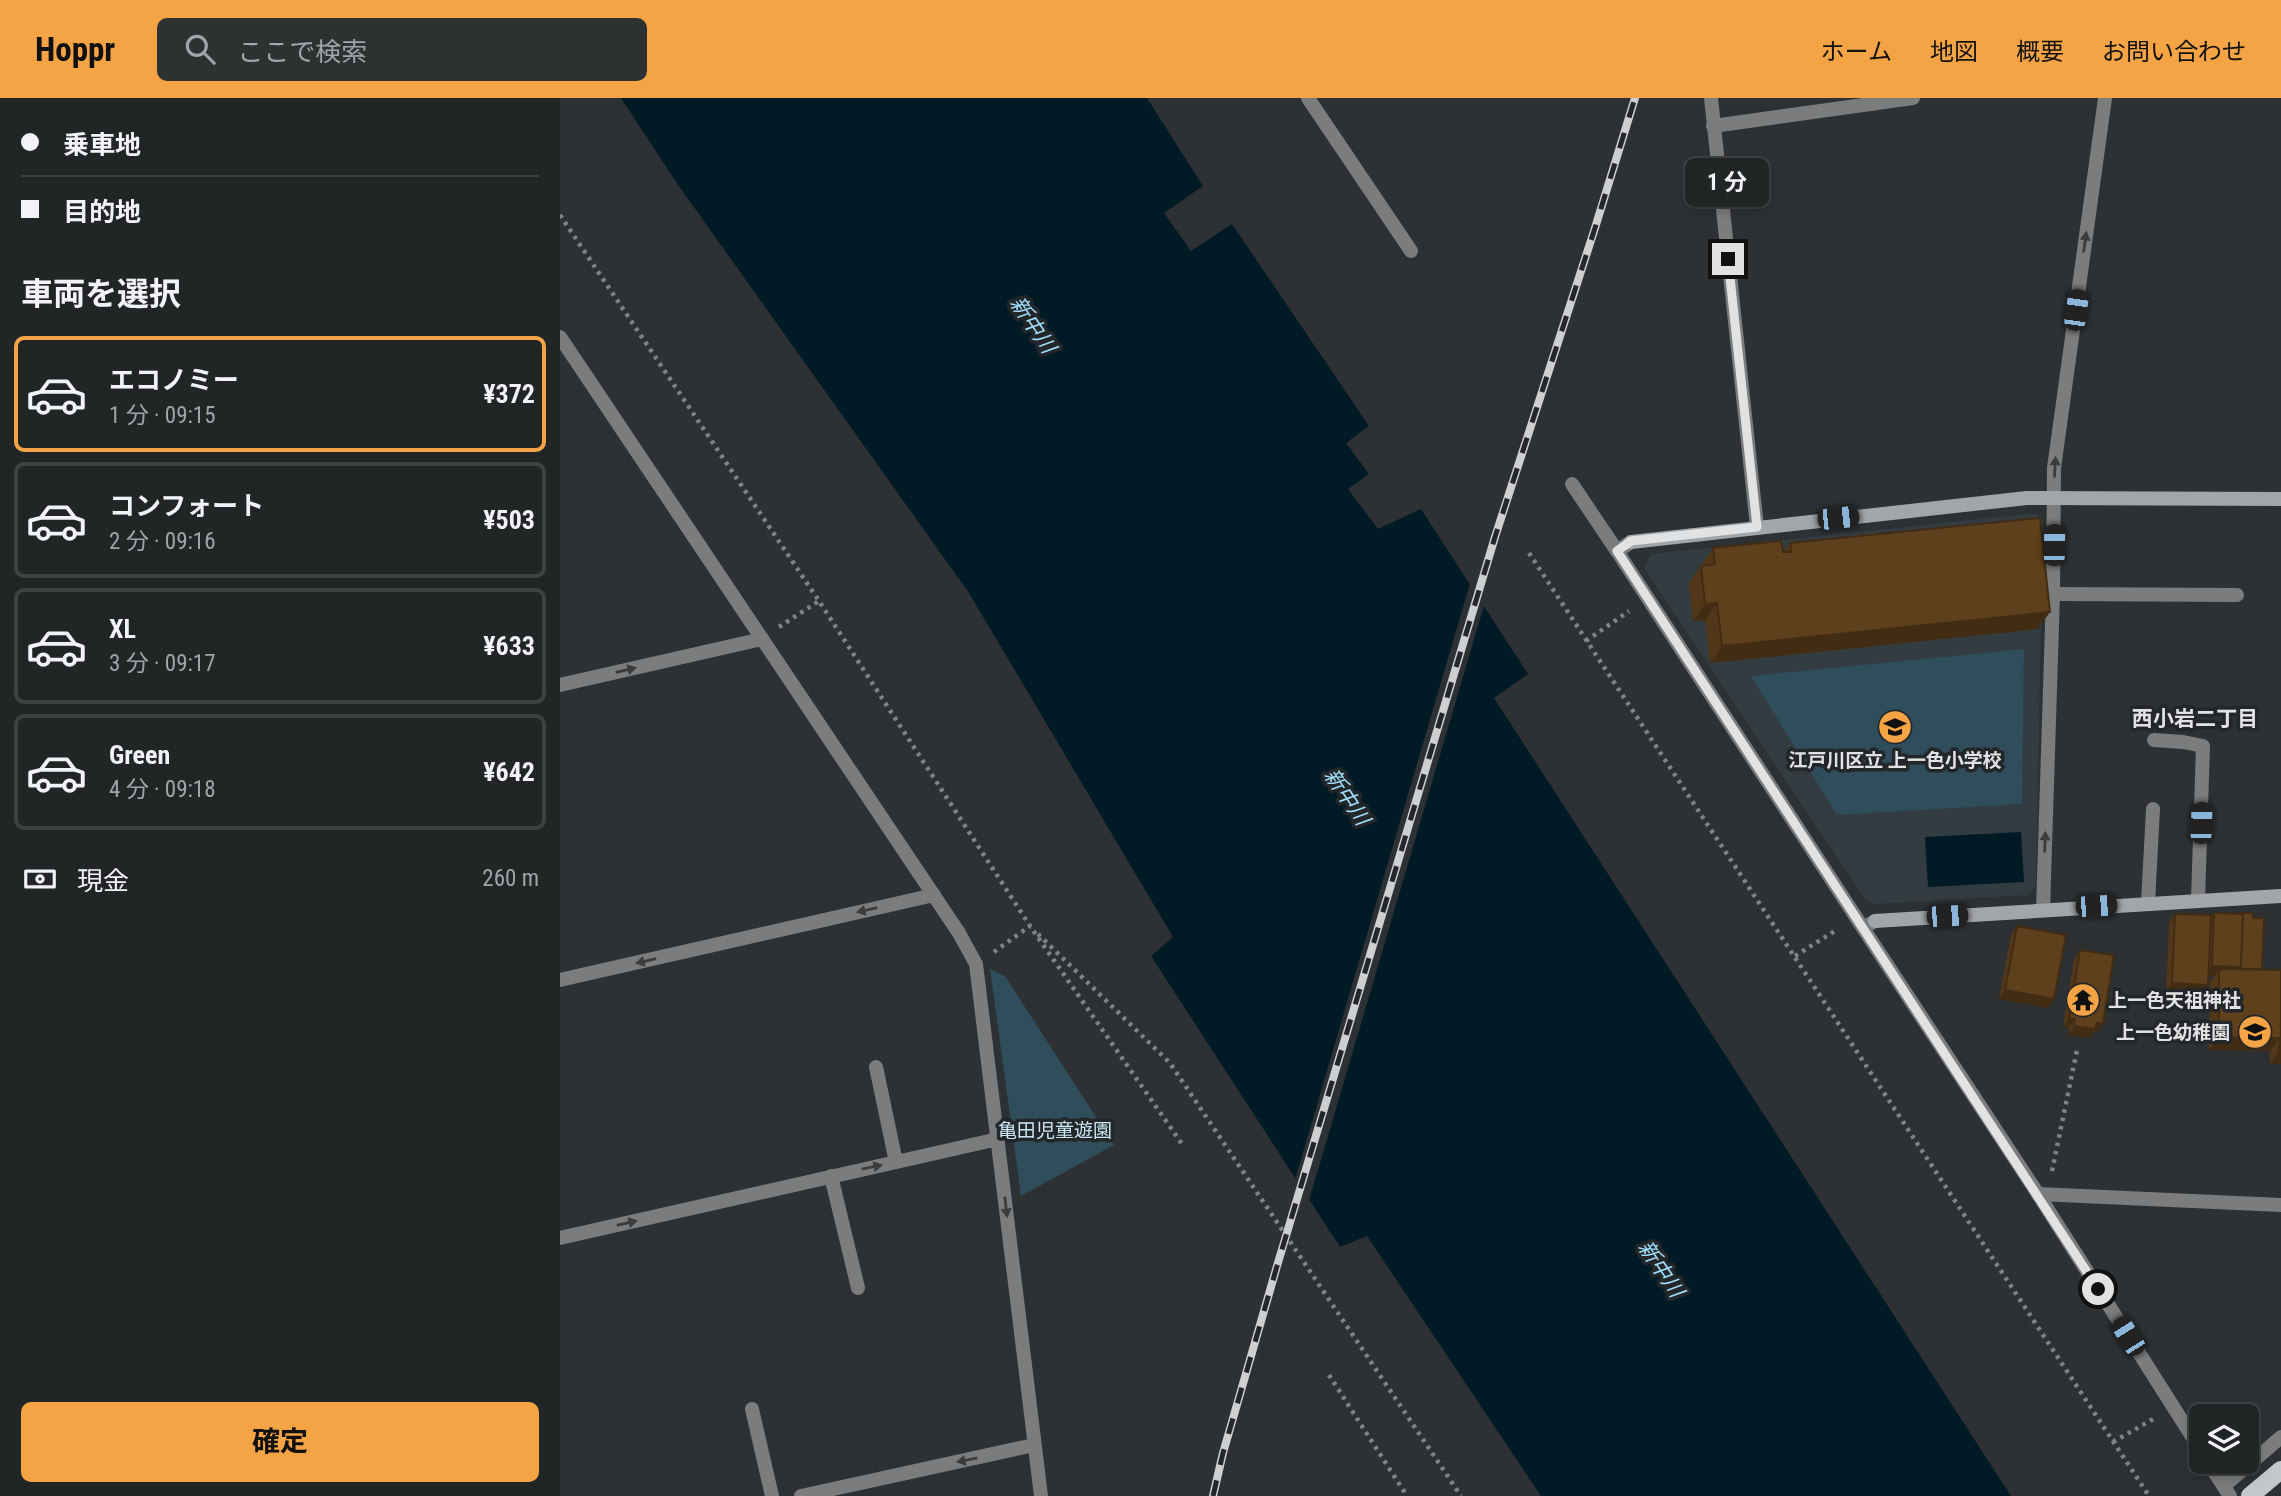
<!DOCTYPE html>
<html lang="ja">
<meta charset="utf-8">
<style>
body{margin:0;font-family:"Roboto Condensed","Noto Sans JP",sans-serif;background:#2e3132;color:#f1f3f6;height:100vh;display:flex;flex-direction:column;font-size:26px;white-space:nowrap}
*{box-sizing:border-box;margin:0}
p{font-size:23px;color:#a2a5a7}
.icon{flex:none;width:38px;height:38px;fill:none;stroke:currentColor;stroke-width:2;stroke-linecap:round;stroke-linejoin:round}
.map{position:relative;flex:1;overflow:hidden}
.panel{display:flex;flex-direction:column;background:#222526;width:560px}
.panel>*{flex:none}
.top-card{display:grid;align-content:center;height:154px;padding:0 21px;background:#222526}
.fabs{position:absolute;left:1629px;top:1306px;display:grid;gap:14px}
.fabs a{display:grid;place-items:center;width:70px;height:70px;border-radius:10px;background:#222526;box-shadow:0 4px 10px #0003,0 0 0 2px #3f4243;font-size:35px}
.end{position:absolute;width:32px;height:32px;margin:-16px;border:9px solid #e0e2e3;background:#111;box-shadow:0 0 0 4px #111}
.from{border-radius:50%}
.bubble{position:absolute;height:49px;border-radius:10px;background:#222526;box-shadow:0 4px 10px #0003,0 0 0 2px #3f4243;font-size:23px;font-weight:700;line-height:49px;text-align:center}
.car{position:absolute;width:21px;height:42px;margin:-21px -10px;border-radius:9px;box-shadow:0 0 5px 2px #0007;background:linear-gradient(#222 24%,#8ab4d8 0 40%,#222 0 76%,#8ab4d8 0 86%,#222 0)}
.top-card b{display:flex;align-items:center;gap:24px;height:66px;font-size:26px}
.top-card b+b{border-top:2px solid #3f4243}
.top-card i{width:18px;height:18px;background:#f1f3f6}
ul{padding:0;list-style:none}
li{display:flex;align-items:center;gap:21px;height:116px;margin:0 14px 10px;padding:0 7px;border:4px solid #3f4243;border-radius:10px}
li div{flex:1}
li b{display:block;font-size:26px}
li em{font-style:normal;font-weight:700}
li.selected{border-color:#f4a444}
li>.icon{width:63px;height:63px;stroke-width:1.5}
h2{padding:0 21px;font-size:32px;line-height:84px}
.pay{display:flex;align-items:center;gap:18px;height:77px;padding:0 21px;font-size:26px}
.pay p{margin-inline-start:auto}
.button{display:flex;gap:14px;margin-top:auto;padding:14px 21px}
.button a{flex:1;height:80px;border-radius:10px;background:#f4a444;color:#111;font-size:28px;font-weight:700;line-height:80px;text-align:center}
header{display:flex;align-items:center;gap:42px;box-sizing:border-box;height:98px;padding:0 35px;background:#f4a444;color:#111}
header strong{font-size:33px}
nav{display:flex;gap:38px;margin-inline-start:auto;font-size:24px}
.search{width:490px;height:63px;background:#2e3132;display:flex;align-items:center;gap:18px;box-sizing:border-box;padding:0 24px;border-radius:10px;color:#a2a5a7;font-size:26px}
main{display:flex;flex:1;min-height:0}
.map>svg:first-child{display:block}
</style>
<header>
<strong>Hoppr</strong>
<div class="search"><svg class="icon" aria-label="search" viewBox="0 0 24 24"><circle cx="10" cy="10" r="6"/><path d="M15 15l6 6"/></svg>ここで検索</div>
<nav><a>ホーム</a><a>地図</a><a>概要</a><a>お問い合わせ</a></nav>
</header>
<main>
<section class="panel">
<div class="top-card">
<b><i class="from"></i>乗車地</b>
<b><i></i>目的地</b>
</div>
<h2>車両を選択</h2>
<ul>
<li class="selected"><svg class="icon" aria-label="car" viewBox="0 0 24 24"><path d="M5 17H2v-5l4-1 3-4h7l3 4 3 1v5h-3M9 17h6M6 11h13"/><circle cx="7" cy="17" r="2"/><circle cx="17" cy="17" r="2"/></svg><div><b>エコノミー</b><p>1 分 · 09:15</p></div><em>¥372</em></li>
<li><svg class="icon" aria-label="car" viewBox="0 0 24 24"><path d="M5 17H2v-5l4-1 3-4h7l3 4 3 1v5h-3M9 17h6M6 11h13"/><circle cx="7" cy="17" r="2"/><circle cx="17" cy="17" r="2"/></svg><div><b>コンフォート</b><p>2 分 · 09:16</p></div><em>¥503</em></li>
<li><svg class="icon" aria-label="car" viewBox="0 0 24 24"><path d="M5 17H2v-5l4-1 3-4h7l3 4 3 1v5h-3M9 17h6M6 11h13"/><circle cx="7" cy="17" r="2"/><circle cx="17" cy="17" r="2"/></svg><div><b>XL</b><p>3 分 · 09:17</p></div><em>¥633</em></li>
<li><svg class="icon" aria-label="car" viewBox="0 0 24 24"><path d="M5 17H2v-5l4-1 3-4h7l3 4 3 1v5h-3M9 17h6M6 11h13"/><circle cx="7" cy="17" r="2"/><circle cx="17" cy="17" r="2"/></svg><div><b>Green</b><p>4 分 · 09:18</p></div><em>¥642</em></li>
</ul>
<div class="pay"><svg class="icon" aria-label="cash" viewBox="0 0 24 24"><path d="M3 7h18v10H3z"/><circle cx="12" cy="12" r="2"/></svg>現金<p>260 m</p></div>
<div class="button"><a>確定</a></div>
</section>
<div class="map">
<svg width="1721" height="1398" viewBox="0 0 1721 1398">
<rect width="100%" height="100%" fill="#2d3133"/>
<polygon fill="#323c41" points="1476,415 1483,422 1476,788 1468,797 1315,806 1305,801 1084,470 1091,456"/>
<g fill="#2f4d5b">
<polygon points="1464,551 1462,706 1277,717 1191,578"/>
<polygon points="430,871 445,878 554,1047 461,1098"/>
</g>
<g fill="#011b26">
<polygon points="61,0 587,0 643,88 604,115 631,153 672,126 809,328 786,345 809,376 788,391 818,431 861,411 968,576 934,600 1451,1398 981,1398 807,1138 780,1149 591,858 613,839 409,495 116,84"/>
<polygon points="1461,734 1464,784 1368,789 1365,739"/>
</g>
<polygon fill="#2d3133" points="911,482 925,504 748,1106 734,1085"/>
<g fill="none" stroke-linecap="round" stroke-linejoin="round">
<g stroke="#808385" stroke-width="4.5" stroke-dasharray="3.5 5" stroke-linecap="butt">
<polyline points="0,117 259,503 470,828 622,1046"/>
<polyline points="969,455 1589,1398"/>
<polyline points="219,529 259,503"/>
<polyline points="1026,543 1069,513"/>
<polyline points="478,836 610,965 901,1398"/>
<polyline points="434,854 470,828"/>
<polyline points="1235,858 1278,831"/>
<polyline points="1492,1073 1517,952"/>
<polyline points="769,1277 847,1398"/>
<polyline points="1553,1344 1595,1320"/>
</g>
<g stroke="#7a7c7d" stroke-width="14">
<polyline points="1493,496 1677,497"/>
<polyline points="1594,642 1623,644 1643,648 1638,802"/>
<polyline points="1588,805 1593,711"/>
<polyline points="316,969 336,1064"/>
<polyline points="271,1078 298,1190"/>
<polyline points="192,1311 212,1398"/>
</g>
<g stroke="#7a7c7d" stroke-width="14">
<polyline points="748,0 851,153"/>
<polyline points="1151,0 1197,429"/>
<polyline points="1153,28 1353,0"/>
<polyline points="0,239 399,835 416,866 481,1398"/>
<polyline points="1012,386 1057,453"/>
<polyline points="1071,444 1057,453 1303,830"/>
<polyline points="0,587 202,541"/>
<polyline points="1483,812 1493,496 1494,370 1545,0"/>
<polyline points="1315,823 1303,830 1478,1096 1642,1354"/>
<polyline points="0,882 374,797"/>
<polyline points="1478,1096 1721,1107"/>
<polyline points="0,1140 438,1041"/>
<polyline points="1647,1363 1670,1398"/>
<polyline points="1664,1388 1721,1339"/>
<polyline points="241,1398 474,1347"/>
</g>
<g stroke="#a3a6a8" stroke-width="14">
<polyline points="1071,444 1467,400 1721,401"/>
<polyline points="1315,823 1721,798"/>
</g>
<polyline stroke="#c3c7c9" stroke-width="18" points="1690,1398 1721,1372"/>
<g stroke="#cdcfd1" stroke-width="8">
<polyline id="rail" points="653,1398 663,1355 717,1168 935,439 1035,130 1075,0"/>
</g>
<use href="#rail" stroke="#242729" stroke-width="5" stroke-dasharray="16" stroke-linecap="butt"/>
</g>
<g fill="#523719">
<polygon points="1230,445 1478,531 1150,565 1145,522 1133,523 1129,485 1153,450 1223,454"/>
<polygon points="1654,815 1681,816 1682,815 1693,820 1702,872 1721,872 1721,966 1710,966 1710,953 1649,952 1650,884 1655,878 1648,877 1641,896 1606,894 1609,825 1615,816 1651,820"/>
<polygon points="1457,828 1488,910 1439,901 1451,837"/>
<polygon points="1520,852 1537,935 1533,934 1529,940 1508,937 1509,930 1503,929 1514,861"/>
</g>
<g fill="#422d14">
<polygon points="1157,505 1145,522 1133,523 1145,506"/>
<polygon points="1490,514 1478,531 1150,565 1162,548"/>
<polygon points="1652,868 1702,871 1659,871 1655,878 1646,877"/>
<polygon points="1612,885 1648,887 1641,896 1606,894"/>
<polygon points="1445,892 1494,901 1488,910 1439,901"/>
<polygon points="1509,920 1515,921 1509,930 1503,929"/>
<polygon points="1537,925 1543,926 1537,935 1533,934 1529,940 1508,937 1514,928"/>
<polygon points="1659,939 1720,940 1710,953 1649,952"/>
<polygon points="1719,953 1721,953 1721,966 1710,966"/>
</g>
<g fill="#5f401d" stroke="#422d14" stroke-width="2">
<polygon points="1480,420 1490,514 1162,548 1157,505 1145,506 1141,468 1155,466 1153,450 1221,443 1223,454 1231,454 1230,445"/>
<polygon points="1654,815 1683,816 1681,869 1652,868"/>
<polygon points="1682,815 1693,815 1693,820 1704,820 1702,871 1681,871 1683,816"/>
<polygon points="1615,816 1651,817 1648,887 1612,885"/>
<polygon points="1457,828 1506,837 1494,901 1445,892"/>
<polygon points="1520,852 1554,857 1543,926 1537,925 1535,931 1514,928 1515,921 1509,920"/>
<polygon points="1659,871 1721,872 1721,953 1719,953 1720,940 1659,939"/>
</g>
<defs><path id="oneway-solid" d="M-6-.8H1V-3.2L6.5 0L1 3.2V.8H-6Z" transform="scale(1.75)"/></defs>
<g fill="#3a3c3e">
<use href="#oneway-solid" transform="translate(1525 144) rotate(-82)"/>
<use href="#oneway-solid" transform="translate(1495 369) rotate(-87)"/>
<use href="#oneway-solid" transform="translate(66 572) rotate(-13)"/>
<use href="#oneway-solid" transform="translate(1485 744) rotate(-88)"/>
<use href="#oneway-solid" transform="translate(307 812) rotate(167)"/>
<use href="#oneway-solid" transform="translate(86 863) rotate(167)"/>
<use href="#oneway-solid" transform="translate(312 1069) rotate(-12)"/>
<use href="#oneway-solid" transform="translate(446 1109) rotate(83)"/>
<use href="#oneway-solid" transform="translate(67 1125) rotate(-13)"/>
<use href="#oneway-solid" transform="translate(407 1362) rotate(168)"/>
</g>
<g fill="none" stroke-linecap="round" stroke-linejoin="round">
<polyline stroke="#e0e2e3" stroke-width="9" points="1168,161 1197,429 1071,443 1057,453 1538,1191"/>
</g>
<defs>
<g id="school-disc" transform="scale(1.75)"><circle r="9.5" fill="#f4a444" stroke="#242729"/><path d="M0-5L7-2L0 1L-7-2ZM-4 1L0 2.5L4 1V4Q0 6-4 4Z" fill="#111"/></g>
<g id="temple-disc" transform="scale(1.75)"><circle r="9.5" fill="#f4a444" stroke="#242729"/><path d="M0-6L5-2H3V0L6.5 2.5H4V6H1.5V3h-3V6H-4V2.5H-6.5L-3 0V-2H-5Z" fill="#111"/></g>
</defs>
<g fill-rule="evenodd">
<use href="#school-disc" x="1335" y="629"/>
<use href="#temple-disc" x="1523" y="902"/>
<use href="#school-disc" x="1695" y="934"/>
</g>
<g text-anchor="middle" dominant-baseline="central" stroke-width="7" stroke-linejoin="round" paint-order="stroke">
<g font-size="19" font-weight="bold" fill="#e0e2e3" stroke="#242729">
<text x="1335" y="662">江戸川区立 上一色小学校</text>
<text x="1548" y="902" text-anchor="start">上一色天祖神社</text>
<text x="1670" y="934" text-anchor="end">上一色幼稚園</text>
</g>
<g font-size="19" fill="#cae8f7" stroke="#242729">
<text x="495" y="1032">亀田児童遊園</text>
</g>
<g font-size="21" font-style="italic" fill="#a1e1ff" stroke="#242729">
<text transform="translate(473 227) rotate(56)">新中川</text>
<text transform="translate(787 699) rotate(56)">新中川</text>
<text transform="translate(1101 1171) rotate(56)">新中川</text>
</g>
<g font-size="21" font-weight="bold" fill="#e0e2e3" stroke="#242729">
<text x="1635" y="621">西小岩二丁目</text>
</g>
</g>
</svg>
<div class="fabs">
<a><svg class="icon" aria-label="layers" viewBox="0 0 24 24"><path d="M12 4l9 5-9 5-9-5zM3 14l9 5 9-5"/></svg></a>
</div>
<i class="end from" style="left:1538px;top:1191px"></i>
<i class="end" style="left:1168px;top:161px"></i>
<div class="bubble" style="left:1125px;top:60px;width:84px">1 分</div>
<i class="car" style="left:1516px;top:212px;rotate:8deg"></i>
<i class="car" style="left:1278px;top:420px;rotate:84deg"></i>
<i class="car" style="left:1494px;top:447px;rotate:1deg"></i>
<i class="car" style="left:1641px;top:725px;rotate:2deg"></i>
<i class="car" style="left:1536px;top:808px;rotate:87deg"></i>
<i class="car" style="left:1387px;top:818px;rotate:87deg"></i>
<i class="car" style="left:1568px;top:1238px;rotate:328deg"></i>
</div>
</main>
